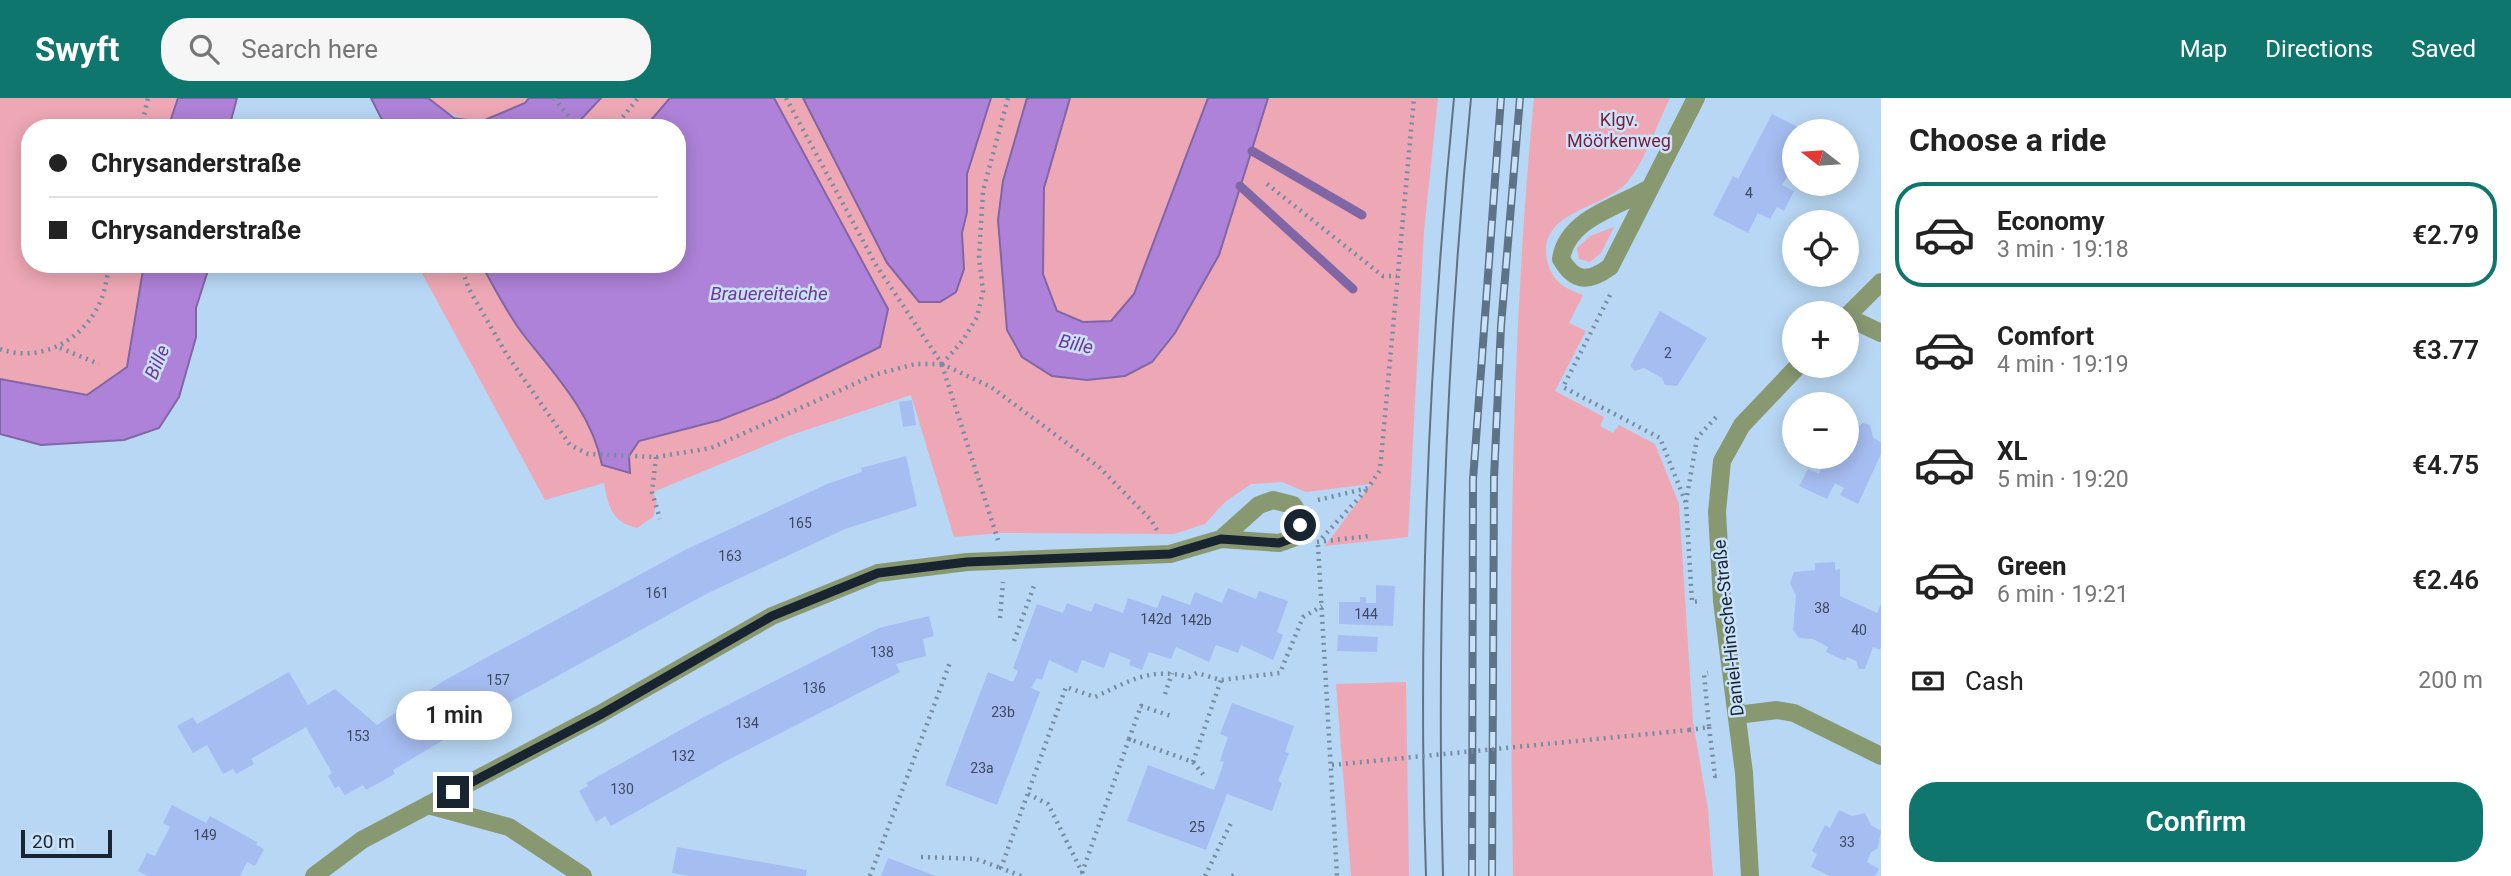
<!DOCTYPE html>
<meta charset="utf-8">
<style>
body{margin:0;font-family:Roboto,sans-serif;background:#f6f6f6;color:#222;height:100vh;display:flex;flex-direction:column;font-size:26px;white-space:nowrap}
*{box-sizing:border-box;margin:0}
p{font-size:23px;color:#767676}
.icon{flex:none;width:38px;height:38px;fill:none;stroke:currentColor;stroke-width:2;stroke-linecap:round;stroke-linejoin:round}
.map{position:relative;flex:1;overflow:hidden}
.side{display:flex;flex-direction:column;background:#fff;width:630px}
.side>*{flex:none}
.banner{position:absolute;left:21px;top:21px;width:665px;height:154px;border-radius:28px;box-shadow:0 4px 18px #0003;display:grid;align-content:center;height:154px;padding:0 28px;background:#fff}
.needle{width:46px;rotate:287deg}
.controls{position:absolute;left:1782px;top:21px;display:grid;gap:14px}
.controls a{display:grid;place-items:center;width:77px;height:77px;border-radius:50%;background:#fff;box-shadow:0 4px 18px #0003;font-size:35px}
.scale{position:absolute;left:21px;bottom:18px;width:91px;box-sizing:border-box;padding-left:7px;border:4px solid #18242f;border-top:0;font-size:19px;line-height:24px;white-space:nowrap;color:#18242f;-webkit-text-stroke:5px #cae3fb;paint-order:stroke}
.end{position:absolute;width:32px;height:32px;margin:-16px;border:9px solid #18242f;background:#fff;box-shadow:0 0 0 4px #fff}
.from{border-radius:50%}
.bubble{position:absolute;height:49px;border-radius:24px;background:#fff;box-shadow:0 4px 18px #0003;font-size:23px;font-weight:600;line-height:49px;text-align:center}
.banner b{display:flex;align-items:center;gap:24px;height:66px;font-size:26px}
.banner b+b{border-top:2px solid #e0e0e0}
.banner i{width:18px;height:18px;background:#222}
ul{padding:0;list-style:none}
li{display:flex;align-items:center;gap:21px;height:105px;margin:0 14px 10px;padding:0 14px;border:4px solid transparent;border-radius:28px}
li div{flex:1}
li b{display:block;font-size:26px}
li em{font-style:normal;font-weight:600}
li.current{border-color:#0f766e}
li>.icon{width:63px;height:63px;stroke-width:1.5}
h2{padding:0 28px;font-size:32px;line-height:84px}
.pay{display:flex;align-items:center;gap:18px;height:77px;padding:0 28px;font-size:26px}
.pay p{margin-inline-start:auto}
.cta{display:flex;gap:14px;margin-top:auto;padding:14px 28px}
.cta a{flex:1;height:80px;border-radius:28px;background:#0f766e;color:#fff;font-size:28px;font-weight:600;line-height:80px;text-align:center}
header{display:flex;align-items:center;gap:42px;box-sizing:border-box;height:98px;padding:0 35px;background:#0f766e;color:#fff}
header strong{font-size:33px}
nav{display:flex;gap:38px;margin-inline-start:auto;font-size:24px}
.search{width:490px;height:63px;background:#f6f6f6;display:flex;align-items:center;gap:18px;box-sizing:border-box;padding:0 24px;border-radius:28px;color:#767676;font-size:26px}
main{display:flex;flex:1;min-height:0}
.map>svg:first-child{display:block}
</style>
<header>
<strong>Swyft</strong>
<div class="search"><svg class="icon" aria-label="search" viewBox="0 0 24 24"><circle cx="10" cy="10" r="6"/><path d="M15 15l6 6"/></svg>Search here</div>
<nav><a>Map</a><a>Directions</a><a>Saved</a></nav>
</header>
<main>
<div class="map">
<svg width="1881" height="778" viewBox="0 0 1881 778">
<rect width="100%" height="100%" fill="#b8d7f4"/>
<g fill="#eea8b5">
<polygon points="0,0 178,0 168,30 30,30 30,166 144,166 127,269 87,297 0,281"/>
<path d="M 428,0 L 529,0 L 525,5 C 478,25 472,33 428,0 Z"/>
<polygon points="601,0 670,0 644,30 573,30"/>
<path d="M 774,0 L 803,0 L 887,165 L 919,204 L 940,204 L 964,171 L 962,135 L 967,114 L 967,76 L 991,0 L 1027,0 L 1003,83 L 998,122 L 1007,232 L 1022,259 L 1052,278 L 1087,282 L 1152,264 L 1175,235 L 1219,157 L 1268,0 L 1438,0 L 1424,133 L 1408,439 L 1325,448 L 1371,386 L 1306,394 L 1282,384 L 1251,386 L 1225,404 L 1205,426 L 1174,436 L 1001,435 L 954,439 L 911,297 L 791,337 L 653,394 L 657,404 L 653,419 L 637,430 C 612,424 608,409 604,385 L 545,402 L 417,166 L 481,166 C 495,190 508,218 525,240 C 557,279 592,316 602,367 L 629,375 L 629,358 L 639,343 L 720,322 L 776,300 L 875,251 L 888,211 Z"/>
<polygon points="1070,0 1208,0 1134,196 1111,223 1083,224 1057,213 1043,176 1044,90"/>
<path d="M 1534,0 L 1670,0 C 1657,26 1647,59 1629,82 C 1608,111 1537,111 1547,162 C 1552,183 1563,190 1583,197 L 1569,225 L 1586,233 L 1555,293 L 1604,319 L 1600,328 L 1613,335 L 1619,327 L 1655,346 L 1679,406 L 1693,624 L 1708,711 L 1713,778 L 1513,778 C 1509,519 1509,258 1534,0 Z"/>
<polygon points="1614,129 1601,155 1590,164 1579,161 1577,150 1590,138"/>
<polygon points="1406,584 1409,778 1351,778 1336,586"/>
</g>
<g fill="#ae82d8" stroke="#8166a5" stroke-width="2">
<polygon points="178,0 237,0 229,30 168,30"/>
<polygon points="371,0 428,0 454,20 480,24 525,5 529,0 601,0 573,30 391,30 381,20"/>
<path d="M 670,0 L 774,0 L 888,211 L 880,249 L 776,300 L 720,322 L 639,343 L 629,358 L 630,375 L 602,367 C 592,316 557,279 526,240 C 508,218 495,190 481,166 L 677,166 L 677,30 L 644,30 Z"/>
<polygon points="803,0 991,0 967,76 967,114 962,135 964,171 956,194 940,204 919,204 887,165"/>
<polygon points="1027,0 1070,0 1044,90 1043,176 1057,213 1083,224 1111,223 1134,196 1208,0 1268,0 1219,157 1175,235 1152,264 1125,278 1087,282 1052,278 1022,259 1007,232 998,122 1003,83"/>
<polygon points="144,166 210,166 196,210 196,239 179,299 159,330 124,342 41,347 0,336 0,281 87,297 127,269"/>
</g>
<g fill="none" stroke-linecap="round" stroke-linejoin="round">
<g stroke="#8166a5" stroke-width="9">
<polyline points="1252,53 1362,117"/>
<polyline points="1240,88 1353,191"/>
</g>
</g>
<g fill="#a6bdf1">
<polygon points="1772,16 1806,33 1794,33 1794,68 1782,87 1794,93 1784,113 1777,109 1770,121 1758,115 1748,135 1713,117 1733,78 1738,81"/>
<polygon points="1660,213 1707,240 1677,288 1665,287 1662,280 1644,270 1635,273 1630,268"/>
<polygon points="912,302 916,327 903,329 899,304"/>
<polygon points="1863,325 1870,327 1873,340 1881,344 1881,356 1858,406 1840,397 1844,390 1835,385 1827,401 1799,388 1808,371 1819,376 1825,359 1846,359 1846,327 1854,331"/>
<polygon points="906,358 917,408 845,431 708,495 472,625 393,672 395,676 366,692 363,687 345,697 339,688 335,690 328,678 332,675 306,629 251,661 254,666 236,676 233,671 223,676 207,647 193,655 177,628 193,619 197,626 289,574 308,607 335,591 377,627 445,582 685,452 827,386 862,374 861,370"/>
<polygon points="1835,464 1835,472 1840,471 1840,498 1877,515 1881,506 1881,549 1880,552 1873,549 1865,571 1859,571 1856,563 1847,559 1845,563 1826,554 1828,549 1813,541 1799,540 1793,532 1796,497 1790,485 1794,474 1815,472 1815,465"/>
<polygon points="1376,487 1395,488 1393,528 1339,526 1339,504 1360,504 1360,499 1366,499 1366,505 1376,505"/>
<polygon points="1228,490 1256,501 1259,493 1288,503 1277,534 1283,537 1273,562 1241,547 1238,555 1216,547 1209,564 1176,549 1171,561 1149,554 1142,572 1129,567 1131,562 1110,554 1104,570 1082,562 1077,575 1049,562 1042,582 1037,580 1031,590 1040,594 997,707 945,687 988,574 1013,584 1018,573 1013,570 1037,506 1063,515 1067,505 1091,514 1095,505 1123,515 1128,500 1157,510 1162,497 1190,507 1195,494 1222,505"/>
<polygon points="929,518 934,538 923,541 926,558 896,566 900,574 726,663 611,728 605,718 596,724 579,693 588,688 586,685 702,620 879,530"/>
<polygon points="1338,537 1378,539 1377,554 1337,553"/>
<polygon points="1232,605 1294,628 1285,654 1289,655 1278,683 1282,685 1272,713 1227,696 1206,752 1127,723 1148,667 1214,692 1224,664 1220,663 1228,639 1220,636"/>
<polygon points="172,707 206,725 210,718 257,744 256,747 264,751 255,768 247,764 240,778 148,778 138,773 147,755 155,758 170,729 163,725"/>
<polygon points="1839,712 1852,718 1865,715 1871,727 1881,733 1878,750 1871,754 1867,764 1879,771 1875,778 1830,778 1811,769 1817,756 1812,753 1825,727 1830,730"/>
<polygon points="677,749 807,772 806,778 688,778 672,775"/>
<polygon points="888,760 936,778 881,778"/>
</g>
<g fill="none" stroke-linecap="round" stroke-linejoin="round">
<g stroke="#758ca2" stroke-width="4.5" stroke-dasharray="2 5" stroke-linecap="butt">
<polyline points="554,0 578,30"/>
<polyline points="786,0 876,167 942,266 991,289 1099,369 1151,422 1157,432"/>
<polyline points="141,30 148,0"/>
<polyline points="614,30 638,0"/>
<polyline points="1267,86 1383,178 1397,178"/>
<polyline points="460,166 469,191 507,257 570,347 588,356 656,359 711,350 874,277 915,266 942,266"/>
<polyline points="1610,197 1563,289 1660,340 1686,405 1692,504 1700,503"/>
<polyline points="60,250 99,266"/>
<path d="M 0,251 C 43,266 87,240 102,199 C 106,189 107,177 110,166"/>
<polyline points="942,266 963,242 977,219 983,193 979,159 983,93 1008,0"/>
<polyline points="942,267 998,442"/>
<polyline points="656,359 652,394 660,421"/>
<polyline points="1318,402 1368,390 1380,372 1414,0"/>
<polyline points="1686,404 1697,340 1718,317"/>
<polyline points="1322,440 1368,390"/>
<polyline points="1317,444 1369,438"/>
<polyline points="1318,447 1337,778"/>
<polyline points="1000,520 1003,484"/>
<polyline points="1014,543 1035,485"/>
<polyline points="1165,596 1172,575"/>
<polyline points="1709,629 1715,678 1721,677"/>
<polyline points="1689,632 1709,629 1704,576 1708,575"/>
<polyline points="1129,641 1141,608 1171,618"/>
<polyline points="1193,664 1206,680"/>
<polyline points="1028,696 1048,706 1084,778"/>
<polyline points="921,759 976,761 1001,770"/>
<polyline points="1082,775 1129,641 1193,664 1221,582"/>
<polyline points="870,778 951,562"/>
<path d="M 1021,778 L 1001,770 L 1066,589 L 1095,599 C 1129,583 1151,569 1189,579 L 1197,575 L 1221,582 L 1280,575 L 1303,519 L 1322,508"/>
<polyline points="1205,778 1232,723"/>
<polyline points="1232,778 1237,775"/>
</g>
<g stroke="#889972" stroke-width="18">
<path d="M 1646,92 C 1615,110 1567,121 1561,161 C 1575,185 1589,184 1610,169 L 1696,0"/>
<polyline points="1846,219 1881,184"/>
<polyline points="1847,219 1881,235"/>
<polyline points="1737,617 1777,612 1794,615 1881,658"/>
<polyline points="428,707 509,729 583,778"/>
<polyline points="314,778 362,742 600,616 772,518 878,475 967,464 1170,456 1221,441 1259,407 1273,402 1293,407 1299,416 1300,427 1293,440 1279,445 1221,441"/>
<polyline points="1750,778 1744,675 1722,503 1717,414 1722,363 1742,327 1798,268"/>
</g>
<g stroke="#5f7386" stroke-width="2">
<path d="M 1426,778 C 1417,519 1429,258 1454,0"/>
<path d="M 1443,778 C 1436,519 1446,258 1471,0"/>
</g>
<g stroke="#5f7386" stroke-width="8">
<g id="rail">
<polyline points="1472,778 1473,382 1501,0"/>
<polyline points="1492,778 1494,380 1501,228 1520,0"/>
</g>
</g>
<use href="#rail" stroke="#cae3fb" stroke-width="5" stroke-dasharray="16" stroke-linecap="butt"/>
<polyline stroke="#758ca2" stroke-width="4.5" stroke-dasharray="2 5" stroke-linecap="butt" points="1332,667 1689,632"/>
</g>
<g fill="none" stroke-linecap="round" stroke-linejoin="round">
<polyline stroke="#18242f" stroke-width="9" points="453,694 600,617 772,518 878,475 967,464 1170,456 1221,441 1279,445 1293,440 1300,427"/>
</g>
<g text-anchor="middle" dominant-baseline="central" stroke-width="5" stroke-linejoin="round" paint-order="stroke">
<g font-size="14" fill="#3c4a60">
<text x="1749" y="95">4</text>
<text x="1668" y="255">2</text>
<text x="800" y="425">165</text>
<text x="730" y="458">163</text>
<text x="657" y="495">161</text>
<text x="1822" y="510">38</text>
<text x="1366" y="516">144</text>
<text x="1156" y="521">142d</text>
<text x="1196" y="522">142b</text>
<text x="1859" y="532">40</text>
<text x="882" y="554">138</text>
<text x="498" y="582">157</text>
<text x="814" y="590">136</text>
<text x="1003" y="614">23b</text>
<text x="747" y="625">134</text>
<text x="358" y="638">153</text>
<text x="683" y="658">132</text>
<text x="982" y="670">23a</text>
<text x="622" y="691">130</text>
<text x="1197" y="729">25</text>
<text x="205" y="737">149</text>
<text x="1847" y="744">33</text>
</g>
<g font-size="18" fill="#7a1c3a" stroke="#cae3fb">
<text x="1619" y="21">Klgv.<tspan x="1619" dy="21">Möörkenweg</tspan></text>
</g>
<g font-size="18" fill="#18242f" stroke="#cae3fb">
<text transform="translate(1728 530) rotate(-96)">Daniel-Hinsche-Straße</text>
</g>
<g font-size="19" font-style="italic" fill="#6f369c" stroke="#cae3fb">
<text x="769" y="195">Brauereiteiche</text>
<text transform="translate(1076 246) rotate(12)">Bille</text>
<text transform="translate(157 264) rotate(-67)">Bille</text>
</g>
</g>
</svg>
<div class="controls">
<a><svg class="needle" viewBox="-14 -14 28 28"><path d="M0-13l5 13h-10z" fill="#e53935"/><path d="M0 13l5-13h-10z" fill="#767676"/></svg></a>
<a><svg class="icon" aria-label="locate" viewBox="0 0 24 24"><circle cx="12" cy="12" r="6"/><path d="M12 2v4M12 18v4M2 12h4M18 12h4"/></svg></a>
<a>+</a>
<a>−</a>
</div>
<div class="scale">20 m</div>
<i class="end from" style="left:1300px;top:427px"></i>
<i class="end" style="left:453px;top:694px"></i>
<div class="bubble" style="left:396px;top:593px;width:116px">1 min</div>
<div class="banner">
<b><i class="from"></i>Chrysanderstraße</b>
<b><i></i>Chrysanderstraße</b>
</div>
</div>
<section class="side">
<h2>Choose a ride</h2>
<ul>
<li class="current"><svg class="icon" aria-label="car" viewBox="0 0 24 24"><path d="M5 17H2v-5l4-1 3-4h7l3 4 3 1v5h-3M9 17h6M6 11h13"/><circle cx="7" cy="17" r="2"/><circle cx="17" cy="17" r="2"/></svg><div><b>Economy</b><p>3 min · 19:18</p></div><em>€2.79</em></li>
<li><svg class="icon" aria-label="car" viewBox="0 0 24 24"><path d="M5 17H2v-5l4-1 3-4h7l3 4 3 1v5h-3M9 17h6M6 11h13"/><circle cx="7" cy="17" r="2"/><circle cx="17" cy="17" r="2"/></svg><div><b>Comfort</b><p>4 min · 19:19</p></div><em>€3.77</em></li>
<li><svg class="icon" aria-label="car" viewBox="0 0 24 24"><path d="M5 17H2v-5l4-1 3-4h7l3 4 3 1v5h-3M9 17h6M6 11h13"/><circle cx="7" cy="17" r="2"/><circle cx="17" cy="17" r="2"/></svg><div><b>XL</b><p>5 min · 19:20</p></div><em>€4.75</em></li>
<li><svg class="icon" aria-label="car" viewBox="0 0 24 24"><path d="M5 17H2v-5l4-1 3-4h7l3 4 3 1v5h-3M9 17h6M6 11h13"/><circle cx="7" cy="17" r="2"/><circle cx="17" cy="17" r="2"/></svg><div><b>Green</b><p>6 min · 19:21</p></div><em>€2.46</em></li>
</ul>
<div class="pay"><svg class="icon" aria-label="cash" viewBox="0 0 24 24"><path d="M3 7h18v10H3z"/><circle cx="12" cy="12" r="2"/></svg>Cash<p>200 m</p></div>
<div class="cta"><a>Confirm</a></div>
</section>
</main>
